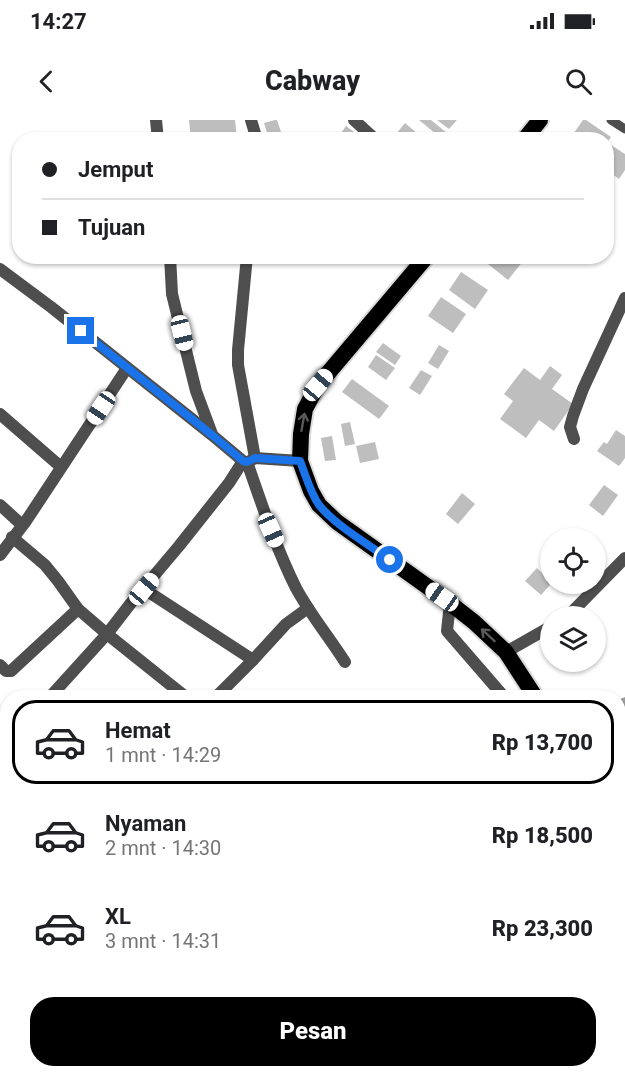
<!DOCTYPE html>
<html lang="id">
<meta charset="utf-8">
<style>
body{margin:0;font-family:Roboto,sans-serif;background:#f6f6f6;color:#202124;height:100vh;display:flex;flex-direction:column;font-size:22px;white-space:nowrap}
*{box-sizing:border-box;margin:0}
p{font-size:20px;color:#757577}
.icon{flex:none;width:33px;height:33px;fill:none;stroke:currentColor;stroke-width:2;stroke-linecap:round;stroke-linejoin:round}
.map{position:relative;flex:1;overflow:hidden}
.panel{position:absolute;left:0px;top:570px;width:626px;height:388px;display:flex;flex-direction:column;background:#fff;border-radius:24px 24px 0 0;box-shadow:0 2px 4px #0004}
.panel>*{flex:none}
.guide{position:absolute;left:12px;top:12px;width:602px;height:132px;border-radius:24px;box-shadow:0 2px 4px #0004;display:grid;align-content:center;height:132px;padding:0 30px;background:#fff}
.tools{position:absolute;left:540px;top:408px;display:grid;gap:12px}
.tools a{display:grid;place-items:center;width:66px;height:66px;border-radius:50%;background:#fff;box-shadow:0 2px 4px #0004;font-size:30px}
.end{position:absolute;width:27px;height:27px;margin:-14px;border:8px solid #1a73e8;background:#fff;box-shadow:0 0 0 3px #fff}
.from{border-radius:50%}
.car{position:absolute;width:18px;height:36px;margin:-18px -9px;border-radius:8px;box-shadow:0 0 4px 2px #0007;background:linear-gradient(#fff 24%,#345 0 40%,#fff 0 76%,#345 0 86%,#fff 0)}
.guide b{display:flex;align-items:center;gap:21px;height:57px;font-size:22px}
.guide b+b{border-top:2px solid #e0e0e0}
.guide i{width:15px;height:15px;background:#202124}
ul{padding:10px 0 0;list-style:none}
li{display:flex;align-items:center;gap:18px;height:84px;margin:0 12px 9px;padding:0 18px;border:3px solid transparent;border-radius:24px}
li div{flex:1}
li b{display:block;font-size:22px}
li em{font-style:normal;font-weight:800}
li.current{border-color:#000}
li>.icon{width:54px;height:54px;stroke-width:1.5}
.action{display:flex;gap:12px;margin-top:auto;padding:12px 30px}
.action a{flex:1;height:69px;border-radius:24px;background:#000;color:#fff;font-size:24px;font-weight:800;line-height:69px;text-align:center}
.status{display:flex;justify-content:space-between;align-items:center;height:42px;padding:0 30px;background:#fff;direction:ltr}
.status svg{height:16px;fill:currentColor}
header{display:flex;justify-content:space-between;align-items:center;height:78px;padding:0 30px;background:#fff;font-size:27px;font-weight:800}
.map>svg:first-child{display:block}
</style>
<div class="status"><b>14:27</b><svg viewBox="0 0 49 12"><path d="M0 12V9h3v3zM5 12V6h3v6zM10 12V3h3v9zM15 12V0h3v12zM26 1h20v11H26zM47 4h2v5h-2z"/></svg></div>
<header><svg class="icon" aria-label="back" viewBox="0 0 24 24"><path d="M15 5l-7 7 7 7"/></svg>Cabway<svg class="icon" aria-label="search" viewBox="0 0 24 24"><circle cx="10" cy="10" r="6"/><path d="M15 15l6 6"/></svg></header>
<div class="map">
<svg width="625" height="958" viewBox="0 0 625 958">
<rect width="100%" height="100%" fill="#fff"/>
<g fill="#9c9c9c">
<polygon points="625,577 625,671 618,674 618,580"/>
<polygon points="7,920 8,951 149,951 137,958 0,958 0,923"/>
</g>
<g fill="#bebebe">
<polygon points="189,0 235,0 237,20 191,20"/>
<polygon points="275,0 277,0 281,12 268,16 264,3"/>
<polygon points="419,0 431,0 447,13 442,19"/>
<polygon points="437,0 457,0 449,9"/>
<polygon points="583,0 586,0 611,17 606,24 606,20 569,20"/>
<polygon points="405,3 425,20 391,20"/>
<polygon points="346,6 365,20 336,20"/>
<polygon points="611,25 625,34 625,50 619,59 606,49 606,33"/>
<polygon points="478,136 527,136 508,160"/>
<polygon points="461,152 488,170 475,189 449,170"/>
<polygon points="441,177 466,194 453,213 428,196"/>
<polygon points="383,223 401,236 395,245 376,232"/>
<polygon points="439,225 449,231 438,249 428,243"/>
<polygon points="376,235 395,248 386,260 368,247"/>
<polygon points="550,246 562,255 552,269 573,284 554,311 539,300 526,318 500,299 513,281 504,274 524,248 540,260"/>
<polygon points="421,250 432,256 420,275 409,268"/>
<polygon points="352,259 389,286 379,299 342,272"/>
<polygon points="350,302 355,324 345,326 341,304"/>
<polygon points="616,310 625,316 625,338 619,346 597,331 604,322 607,324"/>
<polygon points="332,316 336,340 325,341 321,318"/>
<polygon points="375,322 379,339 360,343 356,326"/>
<polygon points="604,365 618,375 603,396 589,385"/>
<polygon points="462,373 475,384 458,404 446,394"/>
<polygon points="537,448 550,461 550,465 541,475 525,461"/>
</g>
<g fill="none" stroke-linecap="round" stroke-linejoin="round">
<g stroke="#dbdbdb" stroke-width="20">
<g id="trunk">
<polyline points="524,20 540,0"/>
<polyline points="427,136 318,265 305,289 301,314 300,341 311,371 319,385 337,402 442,477 474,502 506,532 536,578"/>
<polyline points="618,696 625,705"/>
</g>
</g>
<polyline stroke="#4e4e4e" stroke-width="9" points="611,0 625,9"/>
<g stroke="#4e4e4e" stroke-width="12">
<polyline points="156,0 158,20"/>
<polyline points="251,0 257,20"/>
<polyline points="354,0 376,20"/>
<polyline points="170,136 172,174 196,271 212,314"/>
<polyline points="247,136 238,230 238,245 255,338"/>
<polyline points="0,149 51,187 212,315 243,341 229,363 179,426 131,483 107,514 49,578"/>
<polyline points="0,294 61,347"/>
<polyline points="574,319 570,307 573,296 583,269 625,178"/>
<polyline points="250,341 255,338 300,341"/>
<path d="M 247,342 C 262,385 276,428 296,468 C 310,494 329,517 345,542"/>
<polyline points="0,385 22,405"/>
<polyline points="12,417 45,445 58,461 78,489 107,514 187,578"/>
<polyline points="0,435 26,401 127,248"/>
<polyline points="144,469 253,540 215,578"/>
<polyline points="450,483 447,511 505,578"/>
<polyline points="568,496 625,438"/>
<polyline points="506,532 550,507"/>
<polyline points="253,540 286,504 308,488"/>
<polyline points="0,545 6,551 11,551 78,489"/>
<polyline points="0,630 8,623"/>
<polyline points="618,860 625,869"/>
<polyline points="0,879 8,876"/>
<polyline points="488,951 492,958"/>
<polyline points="144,958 155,951"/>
</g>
<g stroke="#4e4e4e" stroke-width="12">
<polyline points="618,788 625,784"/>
<polyline points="344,958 354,951"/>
</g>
<use href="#trunk" stroke="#000" stroke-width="16"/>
</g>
<defs><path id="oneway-shaft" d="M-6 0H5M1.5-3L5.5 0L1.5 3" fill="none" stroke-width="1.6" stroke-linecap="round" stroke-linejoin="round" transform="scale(1.5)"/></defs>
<g stroke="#595959">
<use href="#oneway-shaft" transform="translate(303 302) rotate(-80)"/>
<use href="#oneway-shaft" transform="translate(488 515) rotate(-137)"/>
</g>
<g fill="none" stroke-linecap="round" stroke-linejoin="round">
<path stroke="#1a73e8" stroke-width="8" d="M 81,211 L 212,315 L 243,341 L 247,342 L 255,338 L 300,341 C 306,356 310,372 319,385 C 335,405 368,424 390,440"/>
</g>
</svg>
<div class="tools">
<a><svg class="icon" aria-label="locate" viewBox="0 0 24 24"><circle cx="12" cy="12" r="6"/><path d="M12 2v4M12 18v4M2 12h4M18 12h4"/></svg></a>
<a><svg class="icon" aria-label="layers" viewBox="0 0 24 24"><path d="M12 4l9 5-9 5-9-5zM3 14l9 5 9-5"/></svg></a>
</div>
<i class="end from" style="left:390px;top:440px"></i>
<i class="end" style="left:81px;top:211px"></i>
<i class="car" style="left:182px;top:213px;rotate:166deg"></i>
<i class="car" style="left:318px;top:265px;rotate:40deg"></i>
<i class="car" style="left:101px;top:288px;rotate:214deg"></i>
<i class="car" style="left:271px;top:410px;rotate:156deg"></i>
<i class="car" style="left:144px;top:469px;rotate:40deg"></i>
<i class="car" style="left:442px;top:477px;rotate:305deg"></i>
<div class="guide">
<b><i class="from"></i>Jemput</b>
<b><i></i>Tujuan</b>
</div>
<section class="panel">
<ul>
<li class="current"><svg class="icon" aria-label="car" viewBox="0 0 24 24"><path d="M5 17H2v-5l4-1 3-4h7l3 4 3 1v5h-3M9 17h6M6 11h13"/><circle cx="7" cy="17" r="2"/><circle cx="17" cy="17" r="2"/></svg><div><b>Hemat</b><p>1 mnt · 14:29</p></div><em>Rp 13,700</em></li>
<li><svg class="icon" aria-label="car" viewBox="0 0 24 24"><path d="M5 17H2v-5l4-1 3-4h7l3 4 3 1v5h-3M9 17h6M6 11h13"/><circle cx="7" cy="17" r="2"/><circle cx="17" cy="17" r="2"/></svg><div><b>Nyaman</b><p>2 mnt · 14:30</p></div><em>Rp 18,500</em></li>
<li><svg class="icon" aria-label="car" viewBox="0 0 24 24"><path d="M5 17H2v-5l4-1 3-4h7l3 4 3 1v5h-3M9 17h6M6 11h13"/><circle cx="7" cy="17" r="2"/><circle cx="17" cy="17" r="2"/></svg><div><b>XL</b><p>3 mnt · 14:31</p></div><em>Rp 23,300</em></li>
</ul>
<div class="action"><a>Pesan</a></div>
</section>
</div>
